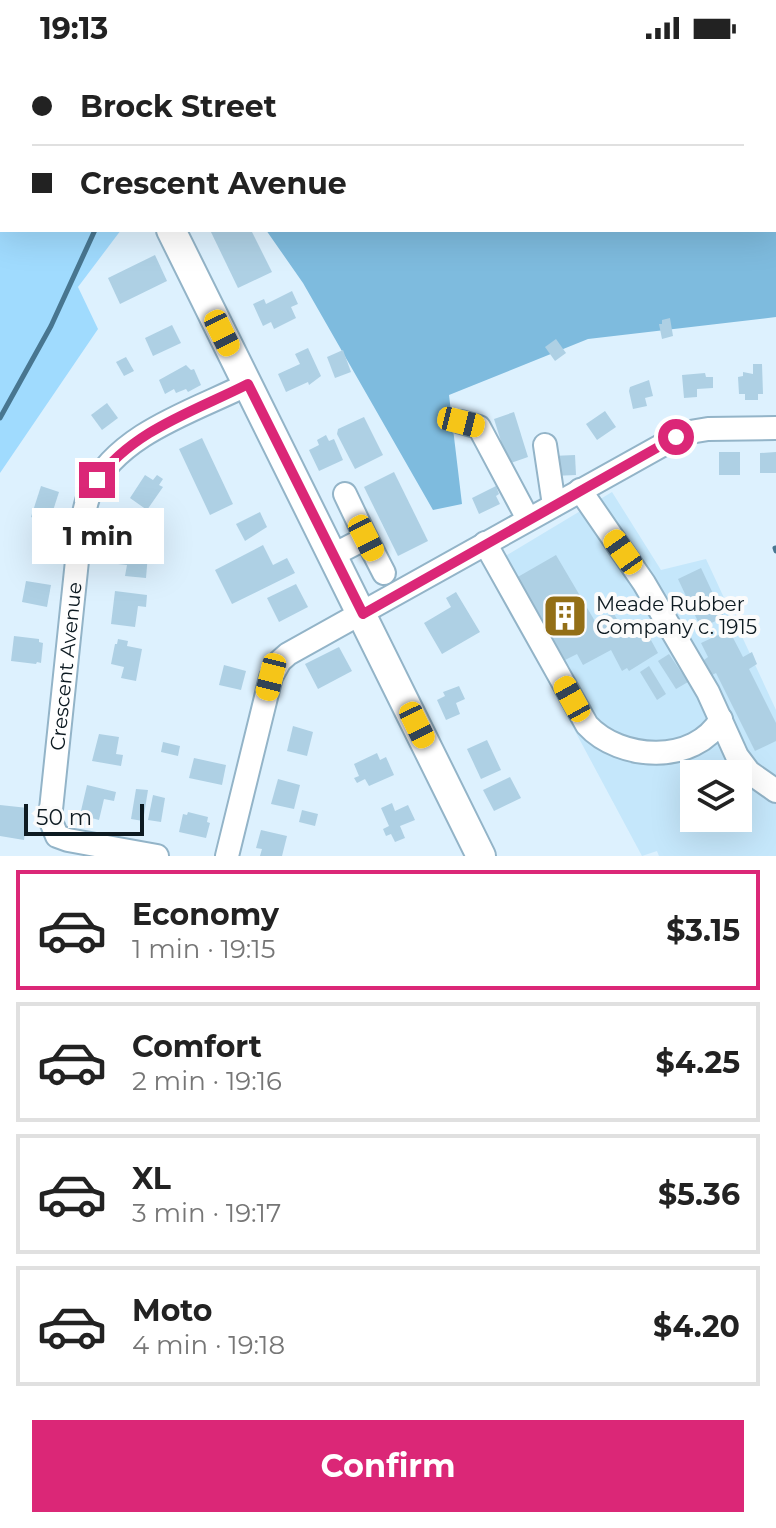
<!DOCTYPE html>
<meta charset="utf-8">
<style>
body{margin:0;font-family:Montserrat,sans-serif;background:#f2f2f2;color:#222;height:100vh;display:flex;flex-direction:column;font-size:30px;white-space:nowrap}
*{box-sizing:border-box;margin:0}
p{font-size:26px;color:#767676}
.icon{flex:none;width:44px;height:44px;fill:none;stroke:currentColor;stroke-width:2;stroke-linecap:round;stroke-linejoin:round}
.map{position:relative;height:800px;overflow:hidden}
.panel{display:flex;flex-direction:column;background:#fff;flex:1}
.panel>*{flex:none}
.top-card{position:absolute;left:0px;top:0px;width:776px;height:176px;box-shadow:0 8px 32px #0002;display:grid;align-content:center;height:176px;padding:0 32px;background:#fff}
.tools{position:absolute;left:680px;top:704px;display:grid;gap:16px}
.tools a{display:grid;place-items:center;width:72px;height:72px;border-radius:0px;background:#fff;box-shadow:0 8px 32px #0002;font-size:40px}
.scale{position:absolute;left:24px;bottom:20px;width:120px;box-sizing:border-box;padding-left:8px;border:4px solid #0d1a21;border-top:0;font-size:22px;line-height:28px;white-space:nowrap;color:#0d1a21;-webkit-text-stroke:6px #fbfbfb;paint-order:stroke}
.end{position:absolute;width:36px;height:36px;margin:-18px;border:10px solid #db2777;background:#fff;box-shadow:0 0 0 4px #fff}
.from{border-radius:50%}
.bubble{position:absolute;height:56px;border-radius:0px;background:#fff;box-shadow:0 8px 32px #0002;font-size:26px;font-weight:700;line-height:56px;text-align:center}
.car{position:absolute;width:24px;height:48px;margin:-24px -12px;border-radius:10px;box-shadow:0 0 6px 2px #0007;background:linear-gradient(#f5c518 24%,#345 0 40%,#f5c518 0 76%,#345 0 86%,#f5c518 0)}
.top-card b{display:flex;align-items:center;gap:28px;height:76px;font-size:30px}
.top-card b+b{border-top:2px solid #e0e0e0}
.top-card i{width:20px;height:20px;background:#222}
ul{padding:14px 0 0;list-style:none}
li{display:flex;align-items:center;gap:24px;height:120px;margin:0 16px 12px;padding:0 16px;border:4px solid #e0e0e0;border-radius:0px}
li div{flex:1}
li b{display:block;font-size:30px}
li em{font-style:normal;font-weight:700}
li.active{border-color:#db2777}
li>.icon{width:72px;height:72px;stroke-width:1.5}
.button{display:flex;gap:16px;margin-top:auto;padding:16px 32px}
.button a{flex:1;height:92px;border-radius:0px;background:#db2777;color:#fff;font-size:32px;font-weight:700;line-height:92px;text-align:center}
.status{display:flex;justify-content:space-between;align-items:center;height:56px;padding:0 40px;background:#fff;direction:ltr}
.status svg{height:22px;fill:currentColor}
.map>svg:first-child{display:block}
</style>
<div class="status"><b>19:13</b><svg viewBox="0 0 49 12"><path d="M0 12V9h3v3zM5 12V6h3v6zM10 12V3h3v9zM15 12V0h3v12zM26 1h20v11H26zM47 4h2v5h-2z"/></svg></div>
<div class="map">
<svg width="776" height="800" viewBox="0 0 776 800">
<rect width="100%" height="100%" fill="#ddf1fe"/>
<path fill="#c5e7fb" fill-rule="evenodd" d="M 612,436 L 661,514 L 706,503 L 776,654 L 776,800 L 659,800 L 657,795 L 642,800 L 487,511 ZM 694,718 L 738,718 L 738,762 L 694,762 Z"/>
<polygon fill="#a0dbfe" points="0,0 58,2 2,2 2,174 121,174 78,231 98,273 0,417"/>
<polygon fill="#7ebbde" points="110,0 776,0 776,261 588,283 449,339 462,448 433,454 303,227 266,174 774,174 774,2"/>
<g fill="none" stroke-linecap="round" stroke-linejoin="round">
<g stroke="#487690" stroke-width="5">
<polyline points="158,0 158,2"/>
<polyline points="774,113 776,109"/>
<polyline points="774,134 776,138"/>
<polyline points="0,362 51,270 95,174"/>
<polyline points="775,492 776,495"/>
</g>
</g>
<g fill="#aed0e4">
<polygon points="210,174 251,174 272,216 238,232"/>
<polygon points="155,199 167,225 120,248 108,222"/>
<polygon points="292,235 298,248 291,251 296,262 274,273 271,266 263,270 253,248 264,243 266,248"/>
<polygon points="670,262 673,280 662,283 659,268 662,268 662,264"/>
<polygon points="172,269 181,287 153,300 145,282"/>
<polygon points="556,283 566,297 555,305 545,291"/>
<polygon points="308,292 321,320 309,329 308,326 286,336 278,318 300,308 295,298"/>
<polygon points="343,294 351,316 335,322 327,301"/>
<polygon points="126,301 134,315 124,320 116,306"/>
<polygon points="753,308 762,308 763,338 758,338 758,344 745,344 745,338 739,338 738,321 743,320 743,316 753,318"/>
<polygon points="186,309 191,314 194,313 201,329 188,336 186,333 176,337 174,333 165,338 159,324"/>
<polygon points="705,317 706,321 713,321 713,332 697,333 697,341 684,342 682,319"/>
<polygon points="649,324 653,340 645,342 647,350 633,353 629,335 630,331"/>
<polygon points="107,347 118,362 102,374 91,359"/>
<polygon points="605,355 616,371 597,384 586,368"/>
<polygon points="514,356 528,401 508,408 494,363"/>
<polygon points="364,361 383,399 355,413 337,378 338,373"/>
<polygon points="326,379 329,385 334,383 343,404 319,415 309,394 319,389 317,384"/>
<polygon points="202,382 233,448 210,459 179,393"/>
<rect x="719" y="396" width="21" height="23"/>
<polygon points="776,396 776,417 760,417 760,397"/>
<polygon points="575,399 576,419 553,420 552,400"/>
<polygon points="394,416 428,485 398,500 364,431"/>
<polygon points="145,419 153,424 157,419 163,423 159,429 163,431 147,454 130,442"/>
<polygon points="41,430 59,436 49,467 31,461"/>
<polygon points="496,430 499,438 496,440 500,448 479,458 472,442"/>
<polygon points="260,456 267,471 245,485 236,468"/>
<polygon points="130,480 140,481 139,490 143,490 142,497 148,498 146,522 125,520 127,509 118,508 119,501 116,500 117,490 121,490 121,483 129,484"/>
<polygon points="263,489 273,509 287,502 295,517 232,548 215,514"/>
<polygon points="556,499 596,567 613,556 623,574 640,564 658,597 629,615 627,612 622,615 611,594 583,609 577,598 565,604 516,522"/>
<polygon points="701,512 724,561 701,572 678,523"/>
<polygon points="26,525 51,529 47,551 22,546"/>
<polygon points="296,528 308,551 279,566 267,542"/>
<polygon points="115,535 147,539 146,551 138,550 135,571 111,568"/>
<polygon points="456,536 480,576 442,598 424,567 451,551 446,542"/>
<polygon points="729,574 743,601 752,596 757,608 749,613 776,667 776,685 755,695 716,617 712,619 704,604 708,601 701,587"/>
<polygon points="14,580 39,583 39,586 43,587 41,607 37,606 36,608 11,605"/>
<polygon points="118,583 128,585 127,590 142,593 136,625 121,622 124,611 111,608 115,588 117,588"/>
<polygon points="339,591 352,615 318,633 305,608"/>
<polygon points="669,598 688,626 676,633 658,605"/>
<polygon points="224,609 246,615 241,634 219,629"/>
<polygon points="649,610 666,638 657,644 640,616"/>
<polygon points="459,630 465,643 456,647 460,658 446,664 437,644 445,640 443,636"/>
<polygon points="293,670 313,676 307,700 287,695"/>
<polygon points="99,678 119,681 116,698 123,699 121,710 92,705"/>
<polygon points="487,684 501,714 481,723 467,693"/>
<polygon points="163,686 180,690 178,700 161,696"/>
<polygon points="377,697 380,704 386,701 394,719 369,730 365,723 357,727 354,722 359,720 354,708"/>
<polygon points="194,702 226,709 222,729 189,722"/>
<polygon points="510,721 521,742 494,755 483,734"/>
<polygon points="278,723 300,729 294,753 271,748"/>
<polygon points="87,729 116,736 114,745 104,743 99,764 80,759"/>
<polygon points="136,733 148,734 143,765 131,763"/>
<polygon points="153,739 165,742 161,766 148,764"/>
<polygon points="392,747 395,755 408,749 415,764 400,770 405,782 395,786 391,778 386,780 383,773 389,770 381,752"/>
<polygon points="0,749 28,752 24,784 0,780"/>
<polygon points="302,754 318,758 315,770 299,766"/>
<polygon points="188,756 208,761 207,766 210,767 206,782 179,776 183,758 187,759"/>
<polygon points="261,774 287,780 282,800 260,800 262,793 256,792"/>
</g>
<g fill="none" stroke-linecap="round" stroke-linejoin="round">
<g stroke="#93b4c8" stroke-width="26">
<g id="minor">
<polyline points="461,366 479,371 528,463"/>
<polyline points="545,389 554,449"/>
<polyline points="580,434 644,527 708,636 737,700 749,716 776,735"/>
<polyline points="345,438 366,482"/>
<path d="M 485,487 L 587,669 C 620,705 695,709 721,663"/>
<polyline points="333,499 366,482 384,517"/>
<path id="s1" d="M 157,800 L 68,784 L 57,780 L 50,763 L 80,476 C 83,462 85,447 91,434 C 119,377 194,355 248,328"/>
<polyline points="227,800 271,621 280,605 288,598 684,377 708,373 776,372"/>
</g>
</g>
<g stroke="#93b4c8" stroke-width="32">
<g id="major">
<polyline points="84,0 85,2"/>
<polyline points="171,174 481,800"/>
</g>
</g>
<use href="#minor" stroke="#fff" stroke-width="22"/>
<use href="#major" stroke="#fff" stroke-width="28"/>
</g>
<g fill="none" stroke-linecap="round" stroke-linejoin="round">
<path stroke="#db2777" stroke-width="10" d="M 97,424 C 133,374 195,355 248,328 L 363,558 L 676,381"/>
</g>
<defs>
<g id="building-square" transform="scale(2.3)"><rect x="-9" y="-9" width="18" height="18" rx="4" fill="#936f17" stroke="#fbfbfb"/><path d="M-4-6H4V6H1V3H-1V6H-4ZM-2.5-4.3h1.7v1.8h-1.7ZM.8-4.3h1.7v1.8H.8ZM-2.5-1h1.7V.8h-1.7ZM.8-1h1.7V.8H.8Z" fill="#fff"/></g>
</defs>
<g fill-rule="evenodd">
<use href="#building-square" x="565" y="560"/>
</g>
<g text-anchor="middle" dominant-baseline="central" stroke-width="8" stroke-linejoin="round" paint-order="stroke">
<g font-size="20" fill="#0d1a21" stroke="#fbfbfb" text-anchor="start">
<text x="596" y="548">Meade Rubber<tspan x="596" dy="23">Company c. 1915</tspan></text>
</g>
<g font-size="20" fill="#0d1a21" stroke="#fbfbfb">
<text stroke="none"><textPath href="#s1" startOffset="274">Crescent Avenue</textPath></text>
</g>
</g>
</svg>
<div class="tools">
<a><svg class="icon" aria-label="layers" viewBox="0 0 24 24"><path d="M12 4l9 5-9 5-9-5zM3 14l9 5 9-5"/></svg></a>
</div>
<div class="scale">50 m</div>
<i class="end from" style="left:676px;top:381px"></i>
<i class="end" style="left:97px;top:424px"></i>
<div class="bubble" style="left:32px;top:452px;width:132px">1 min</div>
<i class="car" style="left:222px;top:277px;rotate:154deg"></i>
<i class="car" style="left:461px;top:366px;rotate:104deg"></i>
<i class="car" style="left:366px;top:482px;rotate:153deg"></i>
<i class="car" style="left:623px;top:496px;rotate:325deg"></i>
<i class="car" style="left:271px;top:621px;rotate:194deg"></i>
<i class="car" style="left:572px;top:643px;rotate:331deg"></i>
<i class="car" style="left:417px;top:669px;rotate:154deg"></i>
<div class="top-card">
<b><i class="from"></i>Brock Street</b>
<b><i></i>Crescent Avenue</b>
</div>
</div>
<section class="panel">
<ul>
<li class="active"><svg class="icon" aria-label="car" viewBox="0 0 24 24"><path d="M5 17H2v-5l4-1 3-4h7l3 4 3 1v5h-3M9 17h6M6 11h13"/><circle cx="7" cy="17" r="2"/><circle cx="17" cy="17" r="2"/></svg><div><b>Economy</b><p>1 min · 19:15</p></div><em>$3.15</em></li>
<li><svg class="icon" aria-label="car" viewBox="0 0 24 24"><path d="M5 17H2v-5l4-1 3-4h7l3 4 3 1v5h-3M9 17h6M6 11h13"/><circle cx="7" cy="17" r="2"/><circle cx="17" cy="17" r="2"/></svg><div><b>Comfort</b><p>2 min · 19:16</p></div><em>$4.25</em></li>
<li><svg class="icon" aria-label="car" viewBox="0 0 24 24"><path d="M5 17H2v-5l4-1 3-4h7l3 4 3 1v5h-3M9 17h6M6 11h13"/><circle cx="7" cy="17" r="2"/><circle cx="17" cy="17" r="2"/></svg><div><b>XL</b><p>3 min · 19:17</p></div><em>$5.36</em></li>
<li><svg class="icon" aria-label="car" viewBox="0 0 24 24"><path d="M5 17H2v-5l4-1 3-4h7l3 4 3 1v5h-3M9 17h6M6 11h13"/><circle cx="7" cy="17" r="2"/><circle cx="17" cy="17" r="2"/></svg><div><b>Moto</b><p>4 min · 19:18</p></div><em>$4.20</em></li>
</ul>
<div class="button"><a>Confirm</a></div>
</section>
